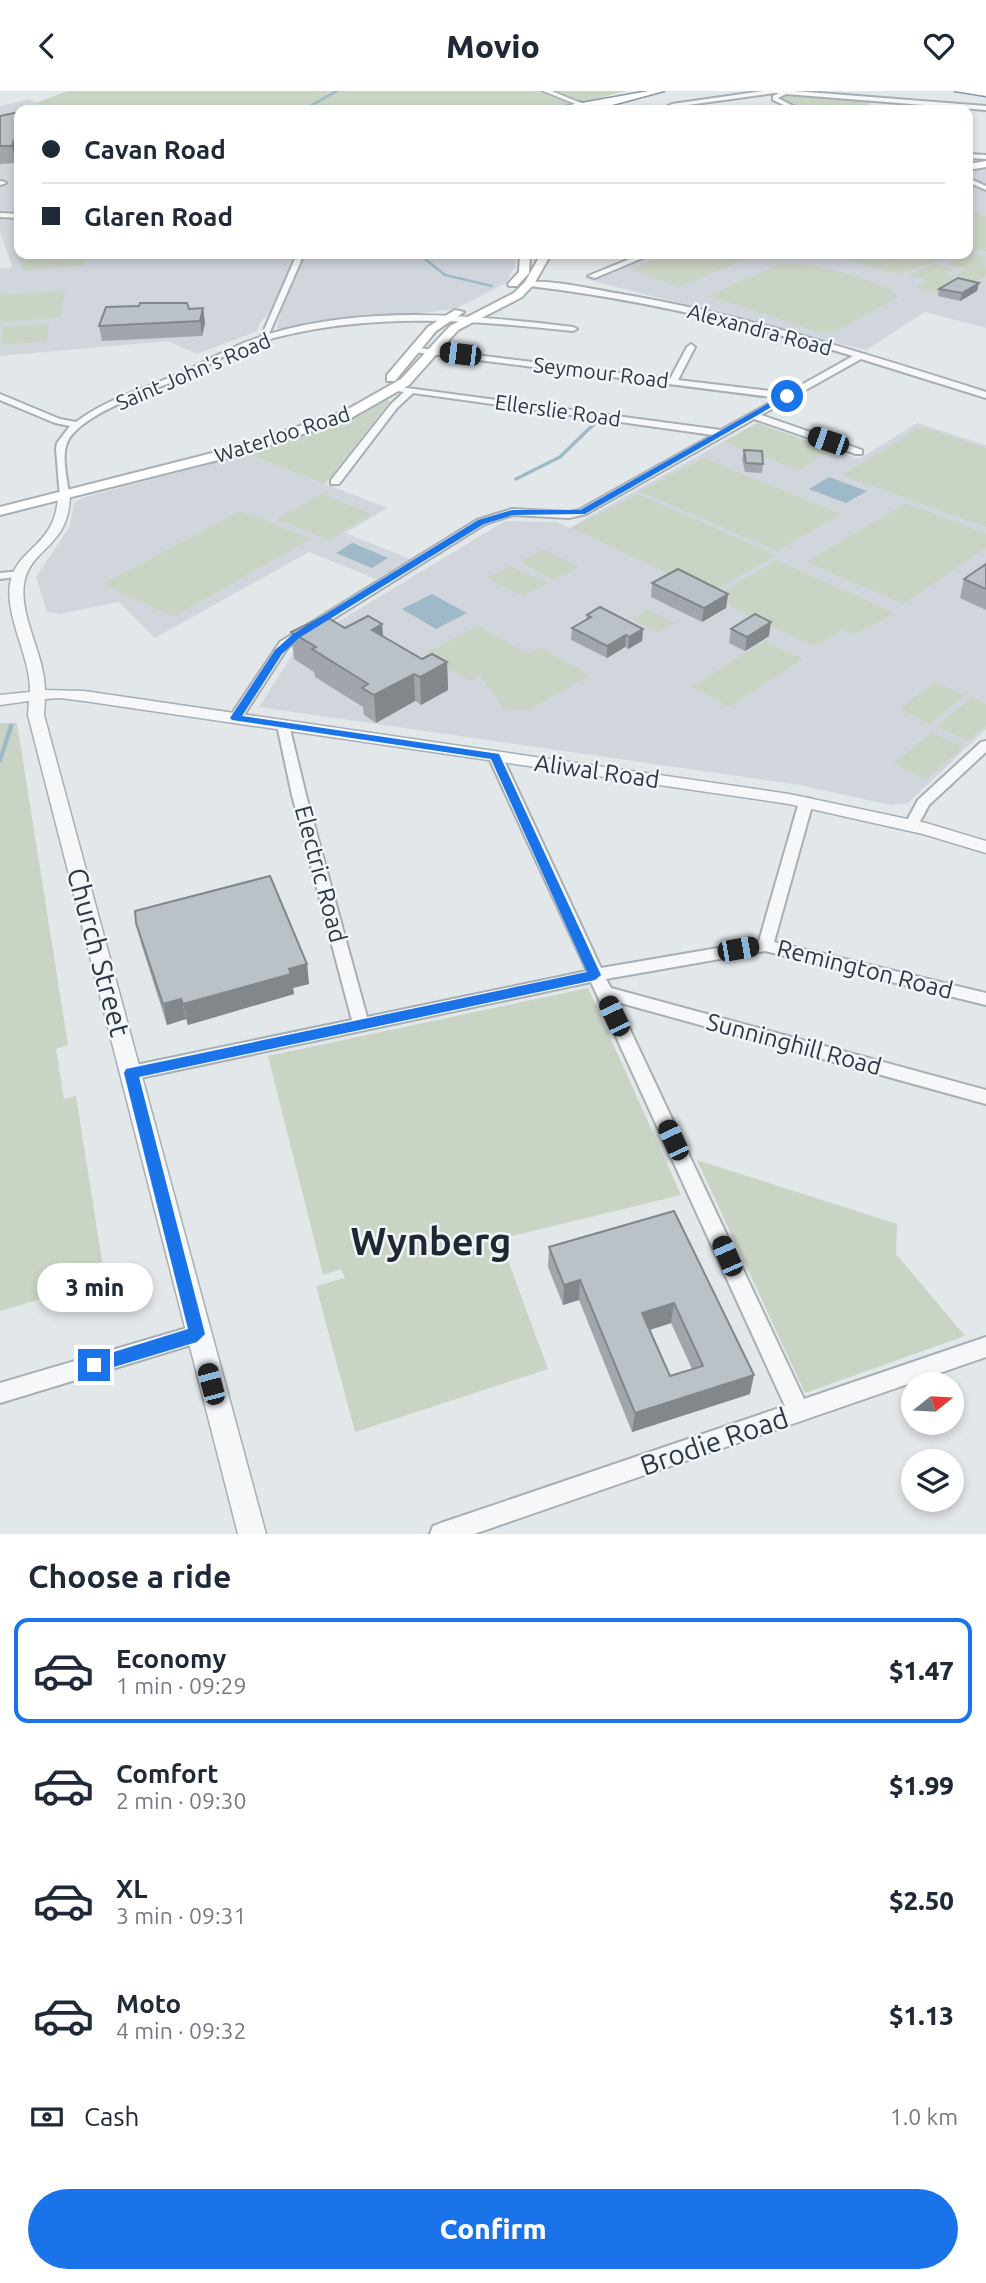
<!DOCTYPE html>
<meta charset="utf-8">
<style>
body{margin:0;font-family:Ubuntu,sans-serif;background:#f6f6f7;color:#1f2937;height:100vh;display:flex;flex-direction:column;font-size:26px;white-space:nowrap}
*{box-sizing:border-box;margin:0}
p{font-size:23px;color:#747a83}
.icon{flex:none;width:38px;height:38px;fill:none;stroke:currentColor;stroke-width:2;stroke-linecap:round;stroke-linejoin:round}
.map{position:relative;height:1443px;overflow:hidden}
.panel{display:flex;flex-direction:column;background:#fff;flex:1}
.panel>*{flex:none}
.top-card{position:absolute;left:14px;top:14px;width:959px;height:154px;border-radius:14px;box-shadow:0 4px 10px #0003;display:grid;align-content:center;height:154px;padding:0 28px;background:#fff}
.needle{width:46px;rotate:72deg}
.tools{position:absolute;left:901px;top:1281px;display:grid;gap:14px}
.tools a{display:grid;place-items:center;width:63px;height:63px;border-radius:50%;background:#fff;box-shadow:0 4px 10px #0003;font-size:35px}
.end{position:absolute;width:32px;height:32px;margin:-16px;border:9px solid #1a73e8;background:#fff;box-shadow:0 0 0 4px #fff}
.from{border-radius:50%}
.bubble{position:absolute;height:49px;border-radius:24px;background:#fff;box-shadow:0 4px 10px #0003;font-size:23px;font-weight:800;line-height:49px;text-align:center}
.car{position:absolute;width:21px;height:42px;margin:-21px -10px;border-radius:9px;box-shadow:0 0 5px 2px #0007;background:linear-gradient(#222 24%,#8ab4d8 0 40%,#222 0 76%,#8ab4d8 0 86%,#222 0)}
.top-card b{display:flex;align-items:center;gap:24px;height:66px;font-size:26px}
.top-card b+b{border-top:2px solid #e0e1e3}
.top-card i{width:18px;height:18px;background:#1f2937}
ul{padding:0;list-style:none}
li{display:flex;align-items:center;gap:21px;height:105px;margin:0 14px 10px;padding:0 14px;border:4px solid transparent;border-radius:14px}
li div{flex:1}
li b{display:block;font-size:26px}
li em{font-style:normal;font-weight:800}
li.current{border-color:#1a73e8}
li>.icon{width:63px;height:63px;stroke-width:1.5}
h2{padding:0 28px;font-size:32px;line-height:84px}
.pay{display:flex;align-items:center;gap:18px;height:77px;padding:0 28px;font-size:26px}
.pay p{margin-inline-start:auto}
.button{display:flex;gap:14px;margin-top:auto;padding:14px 28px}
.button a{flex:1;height:80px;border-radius:42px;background:#1a73e8;color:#fff;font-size:28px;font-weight:800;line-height:80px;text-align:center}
header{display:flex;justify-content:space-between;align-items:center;height:91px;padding:0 28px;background:#fff;font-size:32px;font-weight:800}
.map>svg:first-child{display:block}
</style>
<header><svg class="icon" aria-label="back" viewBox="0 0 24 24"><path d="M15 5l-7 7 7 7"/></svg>Movio<svg class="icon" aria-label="heart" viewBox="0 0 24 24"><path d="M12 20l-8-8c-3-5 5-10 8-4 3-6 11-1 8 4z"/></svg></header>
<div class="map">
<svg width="986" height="1443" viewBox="0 0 986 1443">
<rect width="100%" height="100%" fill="#e2e7ea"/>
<g fill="#d0d6dc">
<polygon points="29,8 48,19 19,19 19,123 0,122 0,15"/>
<polygon points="986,76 986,126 968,117 968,78"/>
<polygon points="0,127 19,127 19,163 515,163 516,166 515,175 506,192 455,218 283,239 276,236 281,223 268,223 259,233 257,240 197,263 168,250 0,265 0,178 12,176 0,141"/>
<polygon points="986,151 986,237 925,221 866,259 589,189 658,163 852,163 900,180 954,163 968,163 968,158"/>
<polygon points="757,332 859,368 917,332 986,354 986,638 908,712 891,714 800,694 259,616 298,555 505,430 556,431 569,437"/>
<polygon points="246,363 388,417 345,442 410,468 376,488 309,461 155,547 119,511 59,523 47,521 36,486 70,435 74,412 85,406"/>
</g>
<g fill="#cad4c4">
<polygon points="68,0 626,0 554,19 48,19 35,12"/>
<polygon points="793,2 872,8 867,19 798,19 777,9 777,4"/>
<polygon points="968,110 972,112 974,120 986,125 986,157 982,158 986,158 986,161 981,158 972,162 986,166 981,172 986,174 986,185 975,190 955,184 966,178 947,173 971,162 968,161"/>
<polygon points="19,163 82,163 85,174 22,180"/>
<polygon points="671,163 739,163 746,168 679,196 633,180 633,177"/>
<polygon points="836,163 961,163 898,183 842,167"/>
<path d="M 782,172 C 807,172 884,187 899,206 L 836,240 L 816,240 L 708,205 Z"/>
<polygon points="934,173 954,178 943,184 963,189 937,202 916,196 928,189 909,184"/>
<polygon points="65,200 60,227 0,231 0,204"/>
<polygon points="49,233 47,250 1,254 3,236"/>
<polygon points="387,309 390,310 325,393 244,362 328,337"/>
<polygon points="757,332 833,359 799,379 723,351"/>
<polygon points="921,336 986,357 986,436 842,384"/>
<polygon points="704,367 841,423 777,460 639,400"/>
<polygon points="322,403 372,423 328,449 277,428"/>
<polygon points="638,403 776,464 710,502 571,437"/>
<polygon points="906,412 986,443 986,457 903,513 806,471"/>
<polygon points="244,421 310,448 173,526 103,493 236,422"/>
<polygon points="544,458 579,476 554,489 525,474 522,469"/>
<polygon points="776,469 895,522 855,544 842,538 823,551 811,554 734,518 719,503"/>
<polygon points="510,475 548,492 523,505 487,487"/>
<polygon points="648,518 676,532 659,542 631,528"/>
<polygon points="478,535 523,560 530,561 540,556 590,584 529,619 518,620 503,617 480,584 469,590 424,563"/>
<polygon points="765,550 803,568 729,616 691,596"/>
<polygon points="935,591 965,604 930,633 900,618"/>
<polygon points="972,606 986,613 986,634 968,650 937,635"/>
<polygon points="0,632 17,632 68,954 56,958 64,1008 76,1005 105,1189 0,1220"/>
<polygon points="932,641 963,656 926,688 894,672"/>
<polygon points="588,897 681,1104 500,1148 548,1278 355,1341 316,1195 345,1187 341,1178 323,1184 268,965"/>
<polygon points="697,1069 897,1133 896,1163 965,1245 805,1302"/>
</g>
<g fill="#9ebac9">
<polygon points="829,386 867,400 846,412 809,398"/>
<polygon points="352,452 353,452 388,467 372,477 336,462"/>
<polygon points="432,503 467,522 436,538 402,518"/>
</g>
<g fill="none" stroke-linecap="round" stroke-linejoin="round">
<g stroke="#9ebac9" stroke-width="2.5">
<polyline points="303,19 337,0"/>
<polyline points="419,163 445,184 492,195"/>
</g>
<polyline stroke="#9ebac9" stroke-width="3.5" points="516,388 560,366 598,329"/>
<polyline stroke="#9ebac9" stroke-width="4.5" points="0,669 11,635"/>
<g stroke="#a7afb4" stroke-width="4">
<g id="minor">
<polygon points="763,0 794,0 986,15 986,19 786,3 778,7 801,19 794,19 773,9 773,5 779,2 774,2 673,16 672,19 664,17 672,13"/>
<polygon points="968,63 986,64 986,68 968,67"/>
<polygon points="968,87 986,95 986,99 968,91"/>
<polygon points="0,90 5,91 6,92 0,94"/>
<polygon points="0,122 19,123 19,127 0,126"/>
<path d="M 297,163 L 304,163 L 269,243 C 367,214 473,224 573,236 L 577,238 L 573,240 C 464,228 352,220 247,255 C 223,263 203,279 180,288 C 152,299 78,324 67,352 C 61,367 68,389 69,405 L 60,407 L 56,358 L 57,352 L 70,335 L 55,332 L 0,309 L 0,303 L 60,328 L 76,331 C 108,307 147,297 183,281 C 211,269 232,254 261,246 Z"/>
<polygon points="642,163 652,163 595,187 588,185"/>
<path d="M 526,191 C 557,189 591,198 621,203 C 746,224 866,263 986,301 L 986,307 L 861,268 L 761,324 L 862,359 L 862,363 L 856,363 L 754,328 L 586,423 L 569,427 L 513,424 L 485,433 L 288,556 L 240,630 L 230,630 L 229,627 L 280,551 L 477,429 L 512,418 L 569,421 L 579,419 L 713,344 L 413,302 L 397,317 L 339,393 L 331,393 L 331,389 L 391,313 L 404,301 L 392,299 L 392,295 L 721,339 L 779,307 L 414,261 L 411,260 L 411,256 L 670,288 L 687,256 L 691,253 L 695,256 L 678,289 L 787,302 L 853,265 C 746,233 640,208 529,195 L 526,195 Z"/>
<polygon points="20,480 26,483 24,485 0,488 0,482"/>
<polygon points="283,630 289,634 306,704 367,926 587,880 488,665 490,662 500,662 502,665 601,877 759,850 799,711 806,707 811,708 813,711 774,851 986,902 986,914 765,860 606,888 611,897 986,999 986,1013 617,911 804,1308 986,1246 986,1266 474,1443 430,1443 433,1435 441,1432 785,1315 591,891 131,989 125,987 122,982 125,977 131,975 352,929 292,704 277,634"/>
<polygon points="986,650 986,661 929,714 916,738 906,738 904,735 918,709 981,651"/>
<polygon points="197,1234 204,1236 207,1243 204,1250 0,1312 0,1292"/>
</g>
</g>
<g stroke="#a7afb4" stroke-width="3">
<g id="tertiary">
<polygon points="543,0 552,0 583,13 578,14"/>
<path d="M 64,401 L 70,405 C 69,457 29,457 24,493 C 19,525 45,565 45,599 L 84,600 L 789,703 L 926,732 L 986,750 L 986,762 L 923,743 L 789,713 L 84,610 L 60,607 L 45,608 L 44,624 L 266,1443 L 238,1443 L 28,624 L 29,610 L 0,614 L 0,604 L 30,601 C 31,566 5,527 10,493 C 16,456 56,456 58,405 Z"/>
</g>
</g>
<g stroke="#a7afb4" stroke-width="4">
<g id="secondary">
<polygon points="580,11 588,19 578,16 557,19"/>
<polygon points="986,70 986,76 968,79 968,73"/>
<polygon points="520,163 530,163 529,182 517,195 509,195 508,193 519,181"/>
<polygon points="541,163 551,163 534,193 522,206 458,239 409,294 351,327 242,363 0,424 0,416 232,357 343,321 401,288 450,235 514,202 525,191"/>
<polygon points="455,219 464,221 436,240 395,290 387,290 387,284 428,236"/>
</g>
</g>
<g stroke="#8a96a1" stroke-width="3">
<g id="trunk">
<polygon points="649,0 664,0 612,14 580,16 576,13"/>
<polygon points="955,0 986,0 986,5"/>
</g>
</g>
<use href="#minor" fill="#f5f7f9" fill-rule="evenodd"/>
<use href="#tertiary" fill="#f5f7f9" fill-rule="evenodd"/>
<use href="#secondary" fill="#fff" fill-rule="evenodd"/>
<use href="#trunk" fill="#fff" fill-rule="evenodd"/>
</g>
<g fill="#a0a6ab" fill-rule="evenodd">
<polygon points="19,21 19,66 18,66 16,72 0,73 0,25"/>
<polygon points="979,192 977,200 960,210 938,205 939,198"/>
<polygon points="203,217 205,232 202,245 102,250 99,235 189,218"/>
<polygon points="744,359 763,373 762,382 745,381 742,368"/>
<polygon points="986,472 986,519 960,507 964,488 985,474"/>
<polygon points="652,492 728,503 726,517 702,531 651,506"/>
<polygon points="587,524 643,538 642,550 628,558 625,556 607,567 571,549 572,537 586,528"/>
<polygon points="382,533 383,545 422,568 447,571 448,599 421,614 415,610 376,632 364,624 363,616 315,586 314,581 294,568 291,541"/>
<polygon points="731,538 769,545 745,560 729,552"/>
<polygon points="136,832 307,873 309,893 293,897 294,903 188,934 186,928 167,934 141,852"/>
<path d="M 674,1120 L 750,1303 L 632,1341 L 579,1209 L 563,1214 L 548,1176 L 549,1156 ZM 671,1232 L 692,1278 L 670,1285 L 650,1239 Z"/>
</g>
<g fill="#82878b">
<polygon points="14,49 18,66 16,72 12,55"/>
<polygon points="979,192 977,200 960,210 962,202"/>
<polygon points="203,217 205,232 202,245 200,230"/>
<polygon points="728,503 726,517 702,531 704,517"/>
<polygon points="771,531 769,545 745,560 747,546"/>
<polygon points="382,533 384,561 372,539"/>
<polygon points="643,538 642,550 628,558 629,546"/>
<polygon points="626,544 625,556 607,567 607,555"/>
<polygon points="447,571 448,599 421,614 420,586"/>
<polygon points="414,583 415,610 376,632 374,604"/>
<polygon points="307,873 309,893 293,897 294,903 188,934 183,913 289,878"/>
<polygon points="181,908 186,928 167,934 163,913"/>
<polygon points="580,1189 579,1209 563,1214 564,1194"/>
<polygon points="674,1212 671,1232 640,1242 642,1222"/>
<polygon points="754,1284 750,1303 632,1341 635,1322"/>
</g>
<g fill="#bac1c7" stroke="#82878b" stroke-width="2" fill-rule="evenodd">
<polygon points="19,21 19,49 14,49 12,55 0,55 0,25"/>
<polygon points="958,187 979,192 962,202 939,198"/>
<polygon points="140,212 187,212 189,218 203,217 200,230 99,235 106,216 139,215"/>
<polygon points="744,359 762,360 763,373 746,372"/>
<polygon points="986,473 986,498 964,488"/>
<polygon points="678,478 728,503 704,517 652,492"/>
<polygon points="600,516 643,538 629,546 626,544 607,555 572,537 591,526 587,524"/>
<polygon points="755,523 771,531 747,546 731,538"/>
<polygon points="325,525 345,537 368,525 382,533 372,539 422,568 432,563 447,571 420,586 414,583 374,604 362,597 368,593 312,558 316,556 291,541"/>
<polygon points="270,785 307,873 289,878 291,883 183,913 181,908 163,913 136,832 135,820"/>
<path d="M 674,1120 L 754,1284 L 635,1322 L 580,1189 L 564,1194 L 549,1156 ZM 674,1212 L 703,1275 L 670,1285 L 642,1222 Z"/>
</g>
<polygon fill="#1a73e8" points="785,303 791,305 585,423 513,424 484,433 299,547 282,563 242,625 499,663 601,884 595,889 139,986 205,1243 197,1251 94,1282 88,1280 86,1274 88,1269 188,1238 124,982 126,978 587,881 491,668 232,629 230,627 275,559 293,543 478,429 512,419 580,419"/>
<g text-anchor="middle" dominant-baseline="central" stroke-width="5" stroke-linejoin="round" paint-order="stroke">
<g font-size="21" fill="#2b3742" stroke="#f2f5f8">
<text transform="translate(760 238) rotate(15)">Alexandra Road</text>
<text transform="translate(193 280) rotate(-23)">Saint John's Road</text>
<text transform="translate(601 281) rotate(7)">Seymour Road</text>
<text transform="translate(558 319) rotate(8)">Ellerslie Road</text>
<text transform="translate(282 343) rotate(-18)">Waterloo Road</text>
</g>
<g font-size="24" fill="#2b3742" stroke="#f2f5f8">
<text transform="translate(597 680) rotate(8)">Aliwal Road</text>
<text transform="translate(321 783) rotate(75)">Electric Road</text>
<text transform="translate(865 878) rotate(14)">Remington Road</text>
<text transform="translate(794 953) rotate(15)">Sunninghill Road</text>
</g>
<g font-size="28" fill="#2b3742" stroke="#f2f5f8">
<text transform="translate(99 861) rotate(75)">Church Street</text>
<text transform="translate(714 1350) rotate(-19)">Brodie Road</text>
</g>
<g font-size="38" font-weight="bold" fill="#1d2833" stroke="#f2f5f8">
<text x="431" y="1150">Wynberg</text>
</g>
</g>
</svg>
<div class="tools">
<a><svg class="needle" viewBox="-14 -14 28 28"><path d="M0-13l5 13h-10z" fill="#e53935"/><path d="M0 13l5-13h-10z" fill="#747a83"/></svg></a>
<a><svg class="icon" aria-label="layers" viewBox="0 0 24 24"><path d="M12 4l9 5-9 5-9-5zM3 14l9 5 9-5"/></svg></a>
</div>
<i class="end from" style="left:787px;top:305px"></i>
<i class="end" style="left:94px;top:1274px"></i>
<div class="bubble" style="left:37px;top:1172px;width:116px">3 min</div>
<i class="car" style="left:460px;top:263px;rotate:277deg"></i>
<i class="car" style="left:828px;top:350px;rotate:289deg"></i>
<i class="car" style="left:738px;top:858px;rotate:80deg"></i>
<i class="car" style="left:614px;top:925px;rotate:335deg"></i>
<i class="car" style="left:673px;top:1049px;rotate:335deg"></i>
<i class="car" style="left:727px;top:1165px;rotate:336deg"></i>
<i class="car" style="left:211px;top:1293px;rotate:345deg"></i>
<div class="top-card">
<b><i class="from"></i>Cavan Road</b>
<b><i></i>Glaren Road</b>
</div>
</div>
<section class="panel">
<h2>Choose a ride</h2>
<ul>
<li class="current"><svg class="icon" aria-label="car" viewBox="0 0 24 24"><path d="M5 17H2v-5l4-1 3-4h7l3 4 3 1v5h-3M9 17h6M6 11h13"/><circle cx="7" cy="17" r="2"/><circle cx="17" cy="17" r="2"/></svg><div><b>Economy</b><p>1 min · 09:29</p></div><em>$1.47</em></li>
<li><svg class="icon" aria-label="car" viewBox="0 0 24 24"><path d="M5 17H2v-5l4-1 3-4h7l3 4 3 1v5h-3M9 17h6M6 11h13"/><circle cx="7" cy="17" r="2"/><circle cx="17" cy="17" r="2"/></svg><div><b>Comfort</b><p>2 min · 09:30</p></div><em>$1.99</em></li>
<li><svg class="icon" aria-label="car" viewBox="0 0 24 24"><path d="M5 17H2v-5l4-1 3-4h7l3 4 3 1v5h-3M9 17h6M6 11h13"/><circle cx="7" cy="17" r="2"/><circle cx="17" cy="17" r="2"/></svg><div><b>XL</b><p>3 min · 09:31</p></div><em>$2.50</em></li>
<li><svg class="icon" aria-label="car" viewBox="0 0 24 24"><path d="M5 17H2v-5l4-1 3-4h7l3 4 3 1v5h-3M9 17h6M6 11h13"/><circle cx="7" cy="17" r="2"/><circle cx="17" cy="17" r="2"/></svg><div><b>Moto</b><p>4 min · 09:32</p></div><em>$1.13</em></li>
</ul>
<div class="pay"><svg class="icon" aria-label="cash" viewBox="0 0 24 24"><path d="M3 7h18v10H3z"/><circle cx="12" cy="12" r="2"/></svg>Cash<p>1.0 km</p></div>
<div class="button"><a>Confirm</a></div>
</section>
